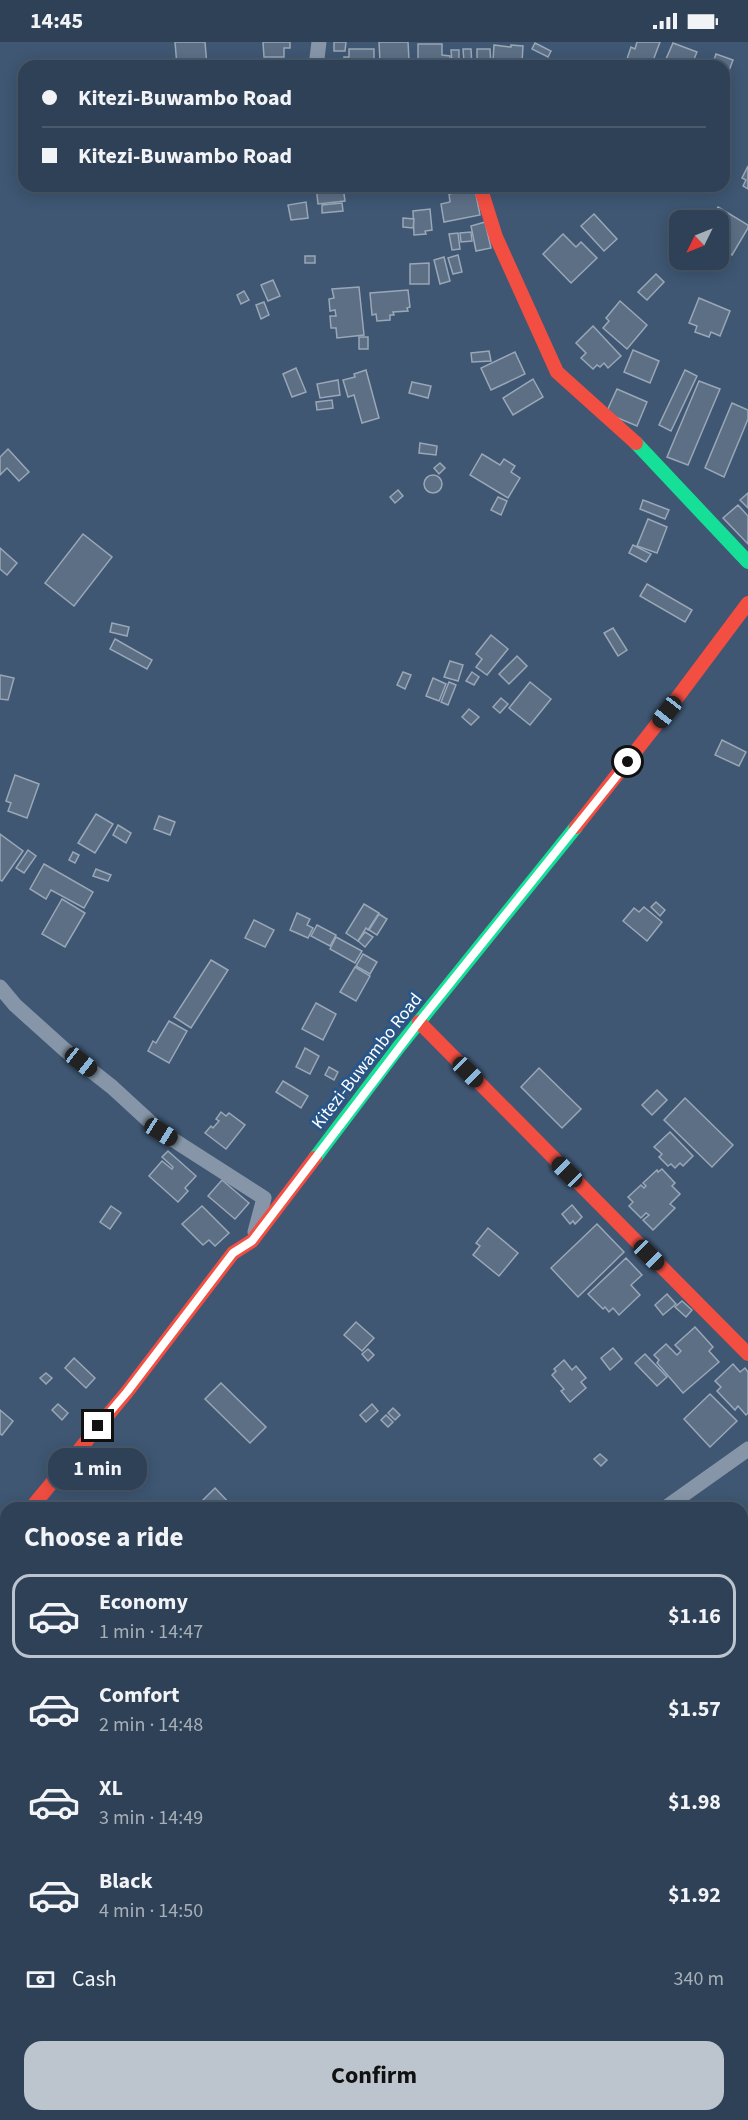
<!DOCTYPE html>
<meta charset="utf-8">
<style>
body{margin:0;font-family:"Source Sans 3",sans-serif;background:#3b4c60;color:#f1f3f6;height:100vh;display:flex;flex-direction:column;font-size:22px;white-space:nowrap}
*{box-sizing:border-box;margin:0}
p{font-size:20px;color:#a7afb9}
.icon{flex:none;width:33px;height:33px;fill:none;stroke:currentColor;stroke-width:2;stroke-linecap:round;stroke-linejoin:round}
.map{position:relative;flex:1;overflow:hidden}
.drawer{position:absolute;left:0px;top:1460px;width:748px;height:620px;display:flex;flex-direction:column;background:#2f4156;border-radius:18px 18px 0 0;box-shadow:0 3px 15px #0003,0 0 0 2px #4a5a6c}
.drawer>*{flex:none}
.hud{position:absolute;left:18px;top:18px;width:712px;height:132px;border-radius:18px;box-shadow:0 3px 15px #0003,0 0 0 2px #4a5a6c;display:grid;align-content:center;height:132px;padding:0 24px;background:#2f4156}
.needle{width:39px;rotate:227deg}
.tools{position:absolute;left:669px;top:168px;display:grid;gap:12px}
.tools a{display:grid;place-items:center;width:60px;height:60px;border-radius:12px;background:#2f4156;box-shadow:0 3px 15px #0003,0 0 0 2px #4a5a6c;font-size:30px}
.end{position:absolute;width:27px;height:27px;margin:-14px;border:8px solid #fff;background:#111;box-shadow:0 0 0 3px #111}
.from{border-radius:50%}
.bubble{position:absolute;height:42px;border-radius:18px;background:#2f4156;box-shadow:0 3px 15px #0003,0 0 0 2px #4a5a6c;font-size:20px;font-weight:700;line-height:42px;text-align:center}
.car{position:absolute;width:18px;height:36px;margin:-18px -9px;border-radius:8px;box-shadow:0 0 4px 2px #0007;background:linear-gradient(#222 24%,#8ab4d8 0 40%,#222 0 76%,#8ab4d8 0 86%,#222 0)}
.hud b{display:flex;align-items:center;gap:21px;height:57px;font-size:22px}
.hud b+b{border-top:2px solid #4a5a6c}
.hud i{width:15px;height:15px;background:#f1f3f6}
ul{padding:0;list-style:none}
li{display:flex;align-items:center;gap:18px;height:84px;margin:0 12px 9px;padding:0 12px;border:3px solid transparent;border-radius:18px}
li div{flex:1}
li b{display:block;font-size:22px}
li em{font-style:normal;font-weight:700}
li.on{border-color:#bcc4ce}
li>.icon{width:54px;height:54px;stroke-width:1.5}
h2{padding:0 24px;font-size:27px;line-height:72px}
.pay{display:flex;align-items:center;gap:15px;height:66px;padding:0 24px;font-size:22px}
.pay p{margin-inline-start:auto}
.cta{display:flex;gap:12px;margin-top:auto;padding:12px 24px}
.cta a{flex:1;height:69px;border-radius:18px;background:#bcc4ce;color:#111;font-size:24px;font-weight:700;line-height:69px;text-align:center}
.status{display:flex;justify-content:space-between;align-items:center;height:42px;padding:0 30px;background:#2f4156;direction:ltr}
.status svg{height:16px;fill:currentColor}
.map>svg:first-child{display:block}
</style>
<div class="status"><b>14:45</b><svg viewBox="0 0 49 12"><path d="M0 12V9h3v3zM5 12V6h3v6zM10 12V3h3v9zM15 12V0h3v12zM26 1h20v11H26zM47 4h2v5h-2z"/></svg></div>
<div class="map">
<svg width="748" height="2078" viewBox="0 0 748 2078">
<rect width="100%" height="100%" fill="#3f5773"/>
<g fill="#5c6f85" stroke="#99a7b7" stroke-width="1.5">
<polygon points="175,0 205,0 207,24 177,24"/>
<polygon points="263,0 290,0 290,6 284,6 284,15 264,15"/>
<polygon points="334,0 346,0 345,9 334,9"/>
<polygon points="379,0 408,0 409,18 380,20"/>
<polygon points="637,0 660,0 651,24 629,24 631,18 627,17 631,5 635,7"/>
<polygon points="535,1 551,9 548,15 532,7"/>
<polygon points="673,1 697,10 691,24 669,24 671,18 666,17"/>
<polygon points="418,2 442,2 442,13 450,14 450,24 418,24"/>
<polygon points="494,3 511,5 511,3 523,4 522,20 493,19"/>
<polygon points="349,7 374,7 374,24 344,24 344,15 349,15"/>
<polygon points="463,7 471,7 472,24 461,24 461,20 464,20"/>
<polygon points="477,7 490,7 491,24 477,24"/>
<polygon points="451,8 459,8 459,19 452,20"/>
<polygon points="716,12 733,18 724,42 724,24 712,24"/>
<polygon points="532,19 578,23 578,24 532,24"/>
<rect x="388" y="21" width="24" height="3"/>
<polygon points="748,124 748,147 743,144 746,138 742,136"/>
<polygon points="316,144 343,144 345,159 318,162"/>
<polygon points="415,144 431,144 431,148 416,150"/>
<polygon points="475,147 480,173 444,180 441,162 450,160 449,152"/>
<polygon points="306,160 308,176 291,178 288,163"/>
<polygon points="342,161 343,169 322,171 322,163"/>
<polygon points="718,165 748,183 748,186 732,213 718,205 718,178 711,178"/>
<polygon points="430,167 432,188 425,189 426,192 414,193 413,169"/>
<polygon points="594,172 617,197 604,209 581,184"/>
<polygon points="403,176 414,177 413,186 403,185"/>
<polygon points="485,180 491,206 476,209 471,184"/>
<polygon points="471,190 472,199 461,200 460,191"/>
<polygon points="458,191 460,207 452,208 449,192"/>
<polygon points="563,192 576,205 581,200 597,216 571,241 543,212"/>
<polygon points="458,213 462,230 453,232 448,216"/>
<rect x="305" y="214" width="10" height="7"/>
<polygon points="444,215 450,239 440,242 434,218"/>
<polygon points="429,221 429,242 410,242 410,222"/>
<polygon points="656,232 664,240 647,258 638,250"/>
<polygon points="273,238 280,254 268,259 261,243"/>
<polygon points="359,245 364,293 337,296 336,286 331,286 330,274 336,274 335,268 330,269 329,257 334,256 332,247"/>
<polygon points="408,248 410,265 407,266 408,269 393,270 394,273 390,273 390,278 377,279 376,272 372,273 370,251"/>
<polygon points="244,249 249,258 241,262 237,253"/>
<polygon points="699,256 730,269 720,294 711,290 709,295 695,290 697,284 689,281"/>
<polygon points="620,259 647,283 627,307 603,286 609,279 606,276"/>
<polygon points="264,260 269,273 261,277 256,263"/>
<polygon points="593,284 621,314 608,326 604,321 600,325 597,323 593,327 581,316 586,311 576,301"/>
<rect x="359" y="295" width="9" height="12"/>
<polygon points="633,308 659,319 650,341 624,330"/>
<polygon points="489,309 491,319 472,320 471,311"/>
<polygon points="515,310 525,332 491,348 481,326"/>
<polygon points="296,326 306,350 292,355 283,332"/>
<polygon points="366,328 379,376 362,381 354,353 348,355 343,338 355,335 354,332"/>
<polygon points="685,328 697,334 671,389 659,383"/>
<polygon points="533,337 543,355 513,373 503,356"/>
<polygon points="338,338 340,353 320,356 317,342"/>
<polygon points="699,339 720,347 688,423 667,415"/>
<polygon points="412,340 431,344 428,356 409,351"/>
<polygon points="617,347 647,360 637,384 606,371"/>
<polygon points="332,358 333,366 317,368 316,360"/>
<polygon points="732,361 748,368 748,377 724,435 705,426"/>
<polygon points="420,401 437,404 436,413 419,411"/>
<polygon points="8,407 29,430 19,439 7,426 0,433 0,415"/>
<polygon points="482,412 500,423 504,417 515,424 511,430 520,436 508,456 470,433"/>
<polygon points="440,421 445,426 439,432 434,426"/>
<circle cx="433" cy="442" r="9"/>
<polygon points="398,448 403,454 395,461 390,455"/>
<polygon points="748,451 748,466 740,458"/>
<polygon points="498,455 507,459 501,473 491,468"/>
<polygon points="643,458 669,468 665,477 640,467"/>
<polygon points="738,463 748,474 748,502 723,476"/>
<polygon points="648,477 667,485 657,511 637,504"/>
<polygon points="83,492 112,515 74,564 45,541"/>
<polygon points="633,503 651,512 646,520 629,511"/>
<polygon points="0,506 17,521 7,533 0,527"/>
<polygon points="647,542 692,568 685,580 640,554"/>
<polygon points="112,581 129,585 127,594 110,590"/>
<polygon points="613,586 627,608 618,614 604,591"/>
<polygon points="491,593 508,607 487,633 476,625 482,617 476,612"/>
<polygon points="115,597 152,618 147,627 110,607"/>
<polygon points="517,614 527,624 509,642 499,632"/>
<polygon points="450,619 463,623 458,639 444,635"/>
<polygon points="403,630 411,633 405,647 397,643"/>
<polygon points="472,630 479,635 474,643 466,639"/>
<polygon points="0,633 14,636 8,658 0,657"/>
<polygon points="433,636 446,642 439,659 426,654"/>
<polygon points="449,640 456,643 448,663 441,660"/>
<polygon points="530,640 551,657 530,683 509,666"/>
<polygon points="501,656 508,662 500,671 493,665"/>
<polygon points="469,667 479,675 471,683 462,675"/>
<polygon points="722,698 746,710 739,724 715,713"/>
<polygon points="15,733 39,742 27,776 8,769 11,761 6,759"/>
<polygon points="96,772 113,782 95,811 78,801"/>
<polygon points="159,774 175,780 170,793 154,787"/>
<polygon points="118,783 131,791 126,801 113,793"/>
<polygon points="0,792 23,809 2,839 0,838"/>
<polygon points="28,808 36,814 24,831 16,826"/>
<polygon points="73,810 79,813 75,821 69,818"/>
<polygon points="44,822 93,850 84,866 51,848 46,857 30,847"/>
<polygon points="96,827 111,833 108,839 93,834"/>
<polygon points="62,857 85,871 65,905 42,892"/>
<polygon points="656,860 665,868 660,874 651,865"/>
<polygon points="364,862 379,871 368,888 366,886 358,899 346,891"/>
<polygon points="644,865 662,880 647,899 623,879 634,866 639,870"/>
<polygon points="297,871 310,877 307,883 313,886 308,896 290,888"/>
<polygon points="379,872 387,877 377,893 369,888"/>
<polygon points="254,878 274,888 265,905 245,896"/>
<polygon points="317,883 336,893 330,904 311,894"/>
<polygon points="365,890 373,895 365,905 358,899"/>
<polygon points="336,895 362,909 355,921 330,907"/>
<polygon points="363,912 377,920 370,932 356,924"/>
<polygon points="211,918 228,928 191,986 174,975"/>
<polygon points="355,925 370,934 356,959 340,950"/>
<polygon points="316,961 336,972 323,998 302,987"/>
<polygon points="169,979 187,989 169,1021 148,1009 153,999 156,1001"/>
<polygon points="305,1006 319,1014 310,1032 296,1025"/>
<polygon points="329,1025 338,1030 334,1038 325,1033"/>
<polygon points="539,1026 581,1067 562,1086 521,1045"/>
<polygon points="283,1039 308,1054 301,1066 276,1050"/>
<polygon points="657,1048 667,1058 652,1073 642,1063"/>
<polygon points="685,1056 733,1103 712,1125 664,1078"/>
<polygon points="221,1070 226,1074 229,1071 245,1083 226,1107 205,1091 211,1084 213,1086 219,1079 216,1077"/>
<polygon points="670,1090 693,1114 683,1124 680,1121 675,1126 671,1122 668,1124 659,1115 662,1112 654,1105"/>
<polygon points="168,1109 196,1134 185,1146 188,1149 178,1160 149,1134 162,1119 172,1127 173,1125 162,1115"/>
<polygon points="662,1127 675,1141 672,1144 680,1152 670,1162 675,1166 653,1188 643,1178 649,1173 646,1171 641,1176 629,1164 633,1160 628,1155 641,1143 644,1146 646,1144 643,1141 657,1128 658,1130"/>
<polygon points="222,1138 249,1161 235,1177 208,1154"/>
<polygon points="572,1163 582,1175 575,1182 573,1179 570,1182 562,1172"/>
<polygon points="111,1164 121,1171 110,1187 100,1180"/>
<polygon points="202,1164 229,1191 215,1204 209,1198 203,1203 182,1182"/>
<polygon points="597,1182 624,1210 578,1255 551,1226"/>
<polygon points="488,1186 518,1211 499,1234 473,1213 480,1204 476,1201"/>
<polygon points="626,1216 642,1233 631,1243 640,1253 619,1273 613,1266 609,1270 605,1265 603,1267 588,1252"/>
<polygon points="667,1252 676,1262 663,1273 655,1263"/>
<polygon points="682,1259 692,1268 686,1275 675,1265"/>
<polygon points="356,1280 374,1296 362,1309 344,1293"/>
<polygon points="695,1285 713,1305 709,1309 719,1320 683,1351 657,1321 659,1318 654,1313 666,1302 677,1313 681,1309 675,1303"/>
<polygon points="613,1306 622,1317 610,1328 601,1316"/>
<polygon points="368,1307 374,1313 368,1319 362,1312"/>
<polygon points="645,1312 667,1335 657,1344 635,1321"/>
<polygon points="74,1316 95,1336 86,1346 65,1326"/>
<polygon points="564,1318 572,1328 576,1324 586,1336 581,1340 586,1346 570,1360 561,1349 564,1347 552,1333 556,1329 554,1327"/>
<polygon points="733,1322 740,1330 745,1326 748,1330 748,1371 746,1373 738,1364 735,1368 717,1349 721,1345 715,1339"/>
<polygon points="46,1331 52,1336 46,1342 40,1336"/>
<polygon points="221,1341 266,1385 250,1401 205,1357"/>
<polygon points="710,1352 737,1379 710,1405 684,1377"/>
<polygon points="58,1362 68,1371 62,1378 52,1368"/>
<polygon points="372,1362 378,1369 366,1380 360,1373"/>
<polygon points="393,1366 400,1373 395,1378 388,1371"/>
<polygon points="0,1368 13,1379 2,1393 0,1392"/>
<polygon points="386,1373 393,1380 388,1385 381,1378"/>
<polygon points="600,1412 607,1418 601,1424 594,1417"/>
<polygon points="215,1446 234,1466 209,1466 202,1459"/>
<polygon points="746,1492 748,1495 748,1520 745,1523 742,1520 742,1495"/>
<polygon points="6,1629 6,1670 0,1666 0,1640"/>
<polygon points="748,2013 748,2061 742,2063 742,2015"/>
<polygon points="345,2073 367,2073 369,2078 348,2078"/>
</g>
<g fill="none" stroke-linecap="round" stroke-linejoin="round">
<g stroke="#8696a8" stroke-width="15">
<polyline points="316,24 319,0"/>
<polyline points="0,945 15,963 65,1008 112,1045 161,1090 264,1156 255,1190"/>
<polyline points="665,1466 748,1407"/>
<polyline points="742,1561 748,1567"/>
<polyline points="0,1751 6,1752"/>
<polyline points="742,1933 748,1943"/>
<polyline points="408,2073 410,2078"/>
</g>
<g stroke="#16e098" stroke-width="14">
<polyline points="636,401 748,520"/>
<polyline points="315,1116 398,1006 576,785"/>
</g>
<g stroke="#f24e42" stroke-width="14">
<polyline points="480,144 496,195 557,330 636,401"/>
<polyline points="576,785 668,668 748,561"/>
<polyline points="419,980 748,1312"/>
<polyline points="31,1466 127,1350 233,1211 252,1199 315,1116"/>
<polyline points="0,1507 6,1499"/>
</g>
</g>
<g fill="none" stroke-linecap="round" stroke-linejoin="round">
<polyline stroke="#fff" stroke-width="8" points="98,1384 127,1350 233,1211 252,1199 419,980 628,720"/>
</g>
<g text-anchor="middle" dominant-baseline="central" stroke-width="6" stroke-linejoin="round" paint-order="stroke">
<g font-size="18" fill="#fff" stroke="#295689">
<text transform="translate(367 1019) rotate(-52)">Kitezi-Buwambo Road</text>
</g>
</g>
</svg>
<div class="tools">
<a><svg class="needle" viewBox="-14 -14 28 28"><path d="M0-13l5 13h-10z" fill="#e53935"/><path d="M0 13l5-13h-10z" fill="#a7afb9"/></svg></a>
</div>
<i class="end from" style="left:628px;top:720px"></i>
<i class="end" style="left:98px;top:1384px"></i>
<div class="bubble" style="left:48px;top:1406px;width:99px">1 min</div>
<i class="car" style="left:667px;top:670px;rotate:218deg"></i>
<i class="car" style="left:81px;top:1020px;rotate:128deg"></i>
<i class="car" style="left:468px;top:1030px;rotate:135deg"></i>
<i class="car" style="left:161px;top:1090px;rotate:122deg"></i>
<i class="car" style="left:567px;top:1130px;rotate:315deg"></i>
<i class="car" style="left:649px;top:1213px;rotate:135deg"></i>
<div class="hud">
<b><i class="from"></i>Kitezi-Buwambo Road</b>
<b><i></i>Kitezi-Buwambo Road</b>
</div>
<section class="drawer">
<h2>Choose a ride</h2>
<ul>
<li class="on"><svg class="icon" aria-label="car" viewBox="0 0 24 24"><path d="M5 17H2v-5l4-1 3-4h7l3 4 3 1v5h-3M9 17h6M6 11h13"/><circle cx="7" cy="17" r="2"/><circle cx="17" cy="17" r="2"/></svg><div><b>Economy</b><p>1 min · 14:47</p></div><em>$1.16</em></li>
<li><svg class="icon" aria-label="car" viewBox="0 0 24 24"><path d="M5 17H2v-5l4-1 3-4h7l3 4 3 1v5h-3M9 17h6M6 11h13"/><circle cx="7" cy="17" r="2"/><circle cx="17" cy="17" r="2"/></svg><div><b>Comfort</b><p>2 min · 14:48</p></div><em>$1.57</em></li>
<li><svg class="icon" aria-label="car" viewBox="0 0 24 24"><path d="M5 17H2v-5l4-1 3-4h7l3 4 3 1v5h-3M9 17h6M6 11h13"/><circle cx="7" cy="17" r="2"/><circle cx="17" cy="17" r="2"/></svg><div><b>XL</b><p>3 min · 14:49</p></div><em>$1.98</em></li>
<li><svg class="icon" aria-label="car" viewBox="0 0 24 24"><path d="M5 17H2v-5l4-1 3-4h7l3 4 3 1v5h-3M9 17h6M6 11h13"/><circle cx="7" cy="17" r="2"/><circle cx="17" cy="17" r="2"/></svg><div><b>Black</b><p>4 min · 14:50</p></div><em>$1.92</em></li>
</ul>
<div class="pay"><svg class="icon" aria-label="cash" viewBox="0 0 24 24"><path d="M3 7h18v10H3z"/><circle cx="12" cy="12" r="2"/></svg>Cash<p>340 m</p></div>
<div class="cta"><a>Confirm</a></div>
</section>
</div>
